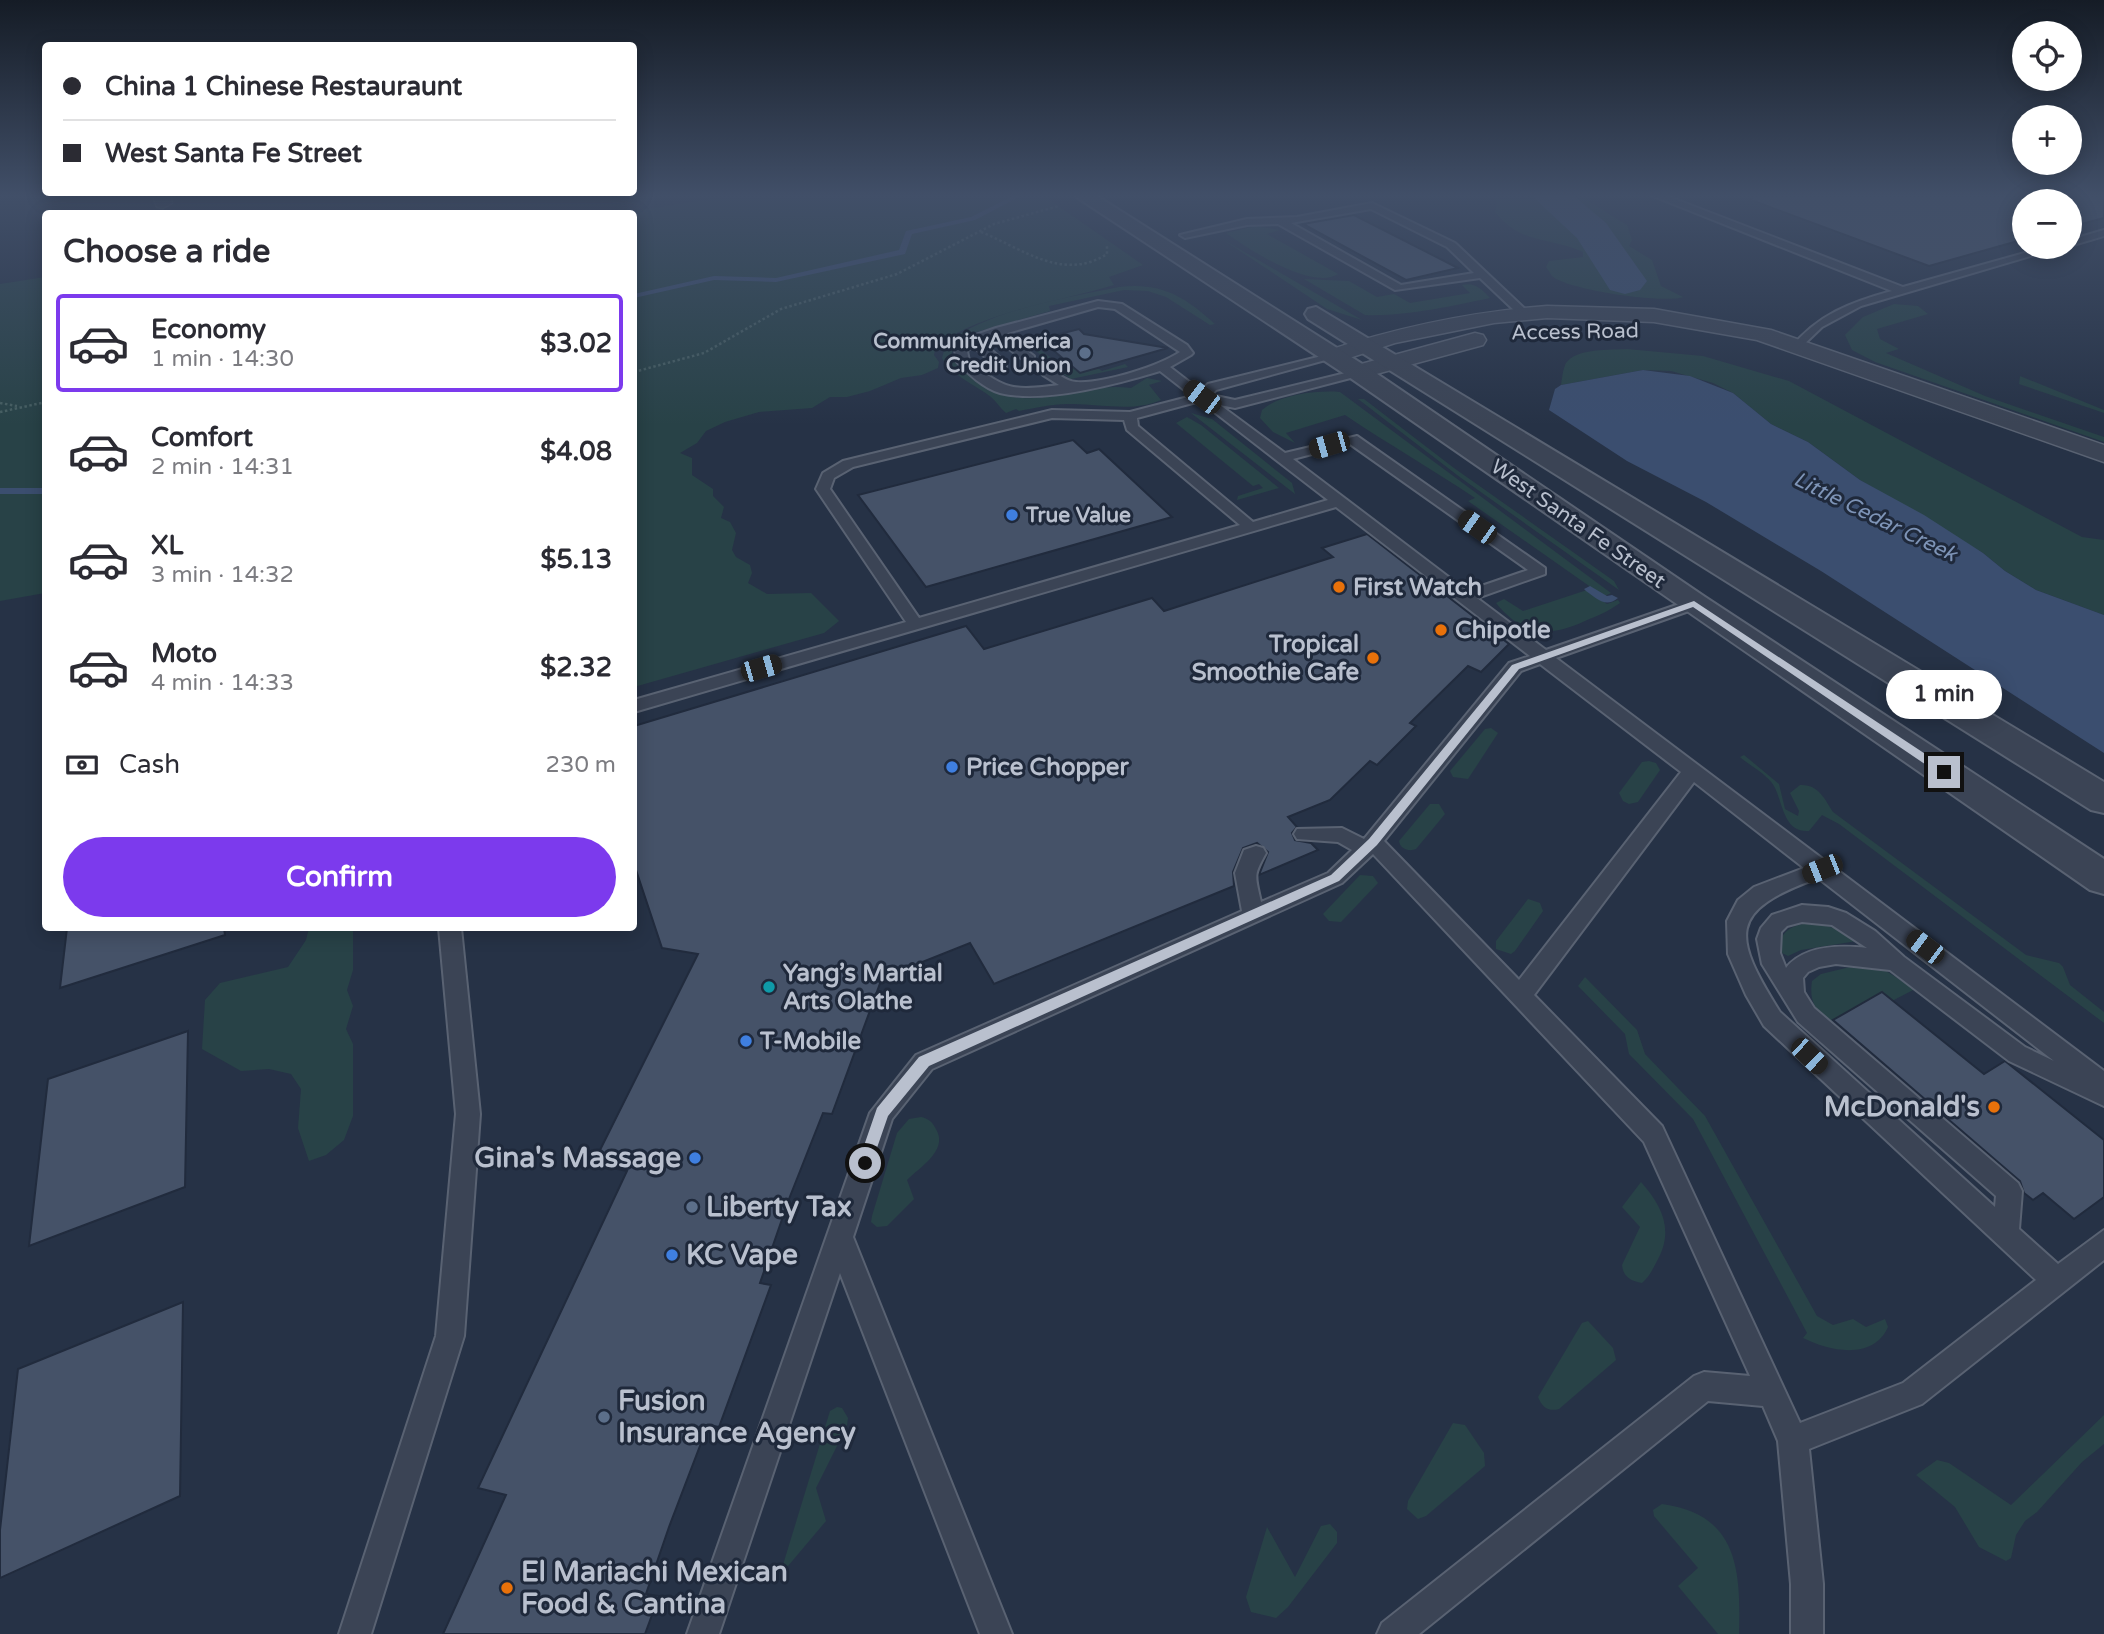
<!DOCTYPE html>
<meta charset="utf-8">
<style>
body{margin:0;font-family:"Varela Round",sans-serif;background:#f2f2f3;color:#2b2b33;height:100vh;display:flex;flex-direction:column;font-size:26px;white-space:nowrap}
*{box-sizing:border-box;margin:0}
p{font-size:23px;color:#7c7c81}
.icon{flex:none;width:38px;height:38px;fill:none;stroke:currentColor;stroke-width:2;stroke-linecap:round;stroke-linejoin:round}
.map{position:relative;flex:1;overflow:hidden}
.sheet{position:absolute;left:42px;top:210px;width:595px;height:721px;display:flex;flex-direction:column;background:#fff;border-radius:7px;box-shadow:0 4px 18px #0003}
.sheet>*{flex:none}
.top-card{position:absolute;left:42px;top:42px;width:595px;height:154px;border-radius:7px;box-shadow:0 4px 18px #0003;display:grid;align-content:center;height:154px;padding:0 21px;background:#fff}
.fabs{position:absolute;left:2012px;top:21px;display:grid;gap:14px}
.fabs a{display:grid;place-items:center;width:70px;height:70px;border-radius:50%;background:#fff;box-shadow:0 4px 18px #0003;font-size:35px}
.end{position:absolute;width:32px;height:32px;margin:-16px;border:9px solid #b9c0ce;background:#111;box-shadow:0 0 0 4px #111}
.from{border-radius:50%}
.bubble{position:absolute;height:49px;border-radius:24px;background:#fff;box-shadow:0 4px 18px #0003;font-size:23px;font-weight:700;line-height:49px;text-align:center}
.car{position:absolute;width:21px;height:42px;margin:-21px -10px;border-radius:9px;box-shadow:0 0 5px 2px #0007;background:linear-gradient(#222 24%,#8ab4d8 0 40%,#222 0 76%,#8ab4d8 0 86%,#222 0)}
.top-card b{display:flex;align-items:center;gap:24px;height:66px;font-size:26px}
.top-card b+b{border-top:2px solid #e1e1e2}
.top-card i{width:18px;height:18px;background:#2b2b33}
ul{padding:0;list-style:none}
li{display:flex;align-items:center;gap:21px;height:98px;margin:0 14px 10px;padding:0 7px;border:4px solid transparent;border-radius:7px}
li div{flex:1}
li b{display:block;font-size:26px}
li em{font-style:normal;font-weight:700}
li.current{border-color:#7c3aed}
li>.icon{width:63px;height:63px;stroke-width:1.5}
h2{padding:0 21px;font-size:32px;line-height:84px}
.pay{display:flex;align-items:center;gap:18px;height:77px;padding:0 21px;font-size:26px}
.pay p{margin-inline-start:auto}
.action{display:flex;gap:14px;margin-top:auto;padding:14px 21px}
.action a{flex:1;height:80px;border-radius:42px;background:#7c3aed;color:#fff;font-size:28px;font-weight:700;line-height:80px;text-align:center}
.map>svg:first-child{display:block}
</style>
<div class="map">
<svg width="2104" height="1634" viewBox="0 0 2104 1634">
<rect width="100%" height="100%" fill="#263246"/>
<g fill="#284247">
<path d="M 731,196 L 1044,196 L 1143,265 L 1109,277 L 1114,285 C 1054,303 990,310 936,345 L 934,355 L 939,362 L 938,368 L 922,375 L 901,378 L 870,391 L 847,397 L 830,397 L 812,408 L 759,412 L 725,422 L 706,431 L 697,443 L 680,453 L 692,458 L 692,475 L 713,489 L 713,496 L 724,507 L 721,518 L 730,522 L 736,533 L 732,550 L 736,557 L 750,565 L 752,573 L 748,583 L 767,594 L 811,593 L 839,621 L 824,633 L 634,687 L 634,214 L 621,213 Z"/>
<path d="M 1491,196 L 1580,196 L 1627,225 L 1632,240 L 1629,246 L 1652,260 L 1661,286 L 1683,297 C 1665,304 1567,290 1552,276 C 1550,273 1548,270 1546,267 L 1549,261 L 1583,257 L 1583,252 C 1550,237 1521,245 1495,212 L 1497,202 Z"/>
<path d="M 1256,226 L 1280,230 L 1267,234 L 1338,274 C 1312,291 1248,249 1226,233 Z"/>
<polygon points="1222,239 1362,320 1327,309"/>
<polygon points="45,277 45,593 0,601 0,284"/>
<path d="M 1304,279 L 1349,281 L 1377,297 L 1394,294 L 1410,303 L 1470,293 L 1462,285 C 1474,282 1482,289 1490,298 C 1453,306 1401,317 1365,315 Z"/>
<path d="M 1119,287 C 1161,282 1184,296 1215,324 L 1210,325 L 1166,297 L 1148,291 L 1124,290 L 1049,306 L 1050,311 L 973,333 L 954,346 L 951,356 C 956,366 965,372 974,379 C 1024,421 1077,380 1131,388 L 1147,378 L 1162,381 L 1149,385 L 1161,400 C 1132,413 1098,403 1068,404 C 1051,404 1035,408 1019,411 L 1016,409 L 1006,413 C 1001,409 995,400 991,397 C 976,385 952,376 942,358 L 946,344 C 985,311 1069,297 1119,287 Z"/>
<polygon points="1894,304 1918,306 1928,314 1877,329 1880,339 1899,349 1886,353 1985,396 2104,437 2104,442 1875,362 1852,350 1845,335 1863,317"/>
<polygon points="1040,339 1049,346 1039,349 1064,367 1070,365 1080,373 1098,368 1102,371 1125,364 1128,367 1071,379 1038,357 1041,355 1026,343"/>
<path d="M 1627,349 L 1703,356 L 1789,381 L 2082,537 L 2104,540 L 2104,615 L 2036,590 L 2005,571 L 1983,553 L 1860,480 L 1808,442 L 1771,424 L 1733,393 L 1713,383 L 1671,371 L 1643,370 L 1561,385 C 1562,379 1563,368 1566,363 C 1576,348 1611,350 1627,349 Z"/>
<polygon points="2020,376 2104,410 2104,413 2019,384"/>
<path d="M 1340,392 L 1611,593 L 1605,596 L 1592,588 L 1468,501 L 1475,498 C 1432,469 1388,444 1345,415 L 1286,433 L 1295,443 L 1273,432 L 1260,418 L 1262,410 C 1280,394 1318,390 1340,392 Z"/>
<polygon points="1358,399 1364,399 1454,468 1614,581 1619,590 1461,478"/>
<polygon points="1191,413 1212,419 1292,483 1295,494"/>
<polygon points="1187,417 1201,425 1279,488 1237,500 1238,496 1263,488 1259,484 1253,486 1176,423"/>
<path d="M 1587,590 L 1607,604 L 1618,600 L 1620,603 C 1609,611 1597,616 1585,621 C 1548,638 1523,636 1496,603 L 1504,599 L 1523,611 Z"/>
<polygon points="1491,728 1498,733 1468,779 1453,777 1450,771 1485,729"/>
<path d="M 1744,755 L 1779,784 L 1785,809 L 1798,816 L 1799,811 L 1790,793 L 1800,785 C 1819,784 1825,800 1833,812 L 2026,955 L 2059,963 L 2063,967 L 2070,985 L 2104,1012 L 2104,1023 L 1839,824 L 1822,815 L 1809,831 C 1783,833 1783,802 1774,786 C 1768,775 1749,765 1740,757 Z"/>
<polygon points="1649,761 1656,763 1660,770 1638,802 1629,804 1623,801 1619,793 1642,762"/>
<path d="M 1430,804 L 1439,804 L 1445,814 L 1416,849 C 1409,852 1400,849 1399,841 Z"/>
<polygon points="1360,875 1373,876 1378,883 1341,922 1329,921 1323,914"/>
<polygon points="1528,899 1540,903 1543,911 1515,951 1511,954 1496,949 1496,941"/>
<path d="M 1814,923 L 1834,928 L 1857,941 L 1801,950 L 1788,956 L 1782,953 L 1780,940 C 1788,926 1798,924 1814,923 Z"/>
<polygon points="309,928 353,928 353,970 347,990 353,1006 346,1029 353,1044 353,1116 344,1140 326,1155 309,1161 298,1128 301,1089 291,1074 269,1069 241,1071 202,1049 205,1000 220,983 288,967 306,940"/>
<path d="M 1850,967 L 1886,971 L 1915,989 L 1892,1001 L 1882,993 L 1828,1023 C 1815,1010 1809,1000 1812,981 L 1821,974 Z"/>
<path d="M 1585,977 L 1637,1030 L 1645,1054 L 1705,1116 L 1817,1316 L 1833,1325 L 1853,1319 L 1866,1327 L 1885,1319 L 1888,1327 C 1873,1361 1829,1351 1803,1338 L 1807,1333 L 1693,1119 L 1629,1054 L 1625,1034 L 1578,986 Z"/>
<path d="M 921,1117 C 930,1119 933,1123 937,1131 C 947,1151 920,1167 907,1180 L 914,1199 L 887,1226 L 877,1227 L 871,1222 L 872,1216 L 897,1133 L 909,1119 Z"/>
<path d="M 1641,1182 C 1663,1207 1674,1231 1657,1261 C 1653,1269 1649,1277 1642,1283 C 1630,1281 1623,1276 1622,1265 L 1640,1227 L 1622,1207 Z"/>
<path d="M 1588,1321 L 1613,1348 L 1616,1360 L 1559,1409 C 1548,1412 1542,1407 1538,1397 L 1582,1323 Z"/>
<polygon points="837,1407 842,1408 848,1418 847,1426 816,1488 826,1521 788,1566 782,1568 830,1411"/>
<polygon points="2104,1415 2104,1444 2082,1462 2037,1512 2025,1521 2016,1535 2011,1558 2006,1561 1979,1547 1955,1507 1916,1475 1937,1460 1949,1463 2011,1505"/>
<polygon points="1453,1423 1465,1425 1484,1453 1485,1466 1426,1516 1418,1519 1407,1509 1408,1501"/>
<path d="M 1662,1504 C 1738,1514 1741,1570 1739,1634 L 1718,1634 L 1678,1586 L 1698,1568 L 1654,1516 L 1653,1510 Z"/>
<polygon points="1330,1524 1337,1532 1337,1543 1288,1607 1276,1618 1251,1612 1246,1597 1267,1527 1295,1577 1321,1526"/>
</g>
<polygon fill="#3b4e6f" points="1643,370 1690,376 1733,393 1771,424 1808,442 1860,480 1924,515 1983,553 2005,571 2036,590 2104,615 2104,753 1821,571 1706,502 1627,461 1549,410 1555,389 1561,385"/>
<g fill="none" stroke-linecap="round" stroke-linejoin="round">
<g fill="#3b4e6f" fill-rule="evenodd">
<polygon points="1013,196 1021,196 975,220 912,234 905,254 776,282 714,280 634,298 634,294 714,276 776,278 899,250 906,231 971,217"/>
<rect x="0" y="488" width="46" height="6"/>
<path d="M 1590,586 L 1607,596 L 1612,595 L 1618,598 C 1606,608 1597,599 1586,591 L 1584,589 Z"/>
</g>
<polygon fill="#3b4e6f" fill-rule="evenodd" points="1532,196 1574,196 1606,223 1647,281 1640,290 1625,294 1610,290 1577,238"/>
</g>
<g fill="#455268" stroke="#212b3d" stroke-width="2">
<polygon points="1752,196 2104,196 2104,218 2070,227 2070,201 2025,201 2025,239 1929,266 1751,200"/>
<polygon points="1354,215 1458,268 1406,280 1303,224"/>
<polygon points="1079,329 1084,334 1168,348 1080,373 1040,339"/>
<polygon points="1073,440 1087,453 1099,449 1172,517 926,587 858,495"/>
<polygon points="1367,534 1509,644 1481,672 1468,666 1410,723 1416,726 1377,765 1370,761 1330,800 1288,817 1297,827 1292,833 1295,840 1311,843 1318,850 1259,875 1268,852 1257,843 1243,848 1233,872 1234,886 994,984 970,943 882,978 832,1114 823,1113 789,1199 760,1283 771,1285 719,1427 708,1425 669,1527 646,1594 659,1596 645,1634 443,1634 506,1495 478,1488 627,1171 593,1164 698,954 662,948 634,864 634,726 966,626 984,649 1152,598 1164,611 1333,557 1322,548"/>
<polygon points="67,928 224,928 225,935 60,988"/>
<polygon points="1882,992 1984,1074 2005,1061 2104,1140 2104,1197 2074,1219 2043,1193 2033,1200 2024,1193 2020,1181 1833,1020"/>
<polygon points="188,1031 185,1187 29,1246 48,1079"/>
<polygon points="183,1302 180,1496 0,1578 0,1530 18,1369"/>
</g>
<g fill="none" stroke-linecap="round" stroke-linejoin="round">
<g stroke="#596272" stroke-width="4">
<g id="service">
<path d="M 1653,196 L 1667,196 L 1903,287 L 2046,247 L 2061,247 L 1861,306 L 1822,327 L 1796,352 L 1790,349 C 1817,315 1851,302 1892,291 Z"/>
<path d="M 1372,203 L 1455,243 L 1525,309 L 1525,313 L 1517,313 L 1480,278 L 1395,290 L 1278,224 L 1247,225 L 1185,238 L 1180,235 L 1247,219 L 1297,217 ZM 1371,209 L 1447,247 L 1474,273 L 1401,285 L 1291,223 Z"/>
<polygon points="2104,230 2104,236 2070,246 2070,240"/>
<path d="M 1098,301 L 1122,304 L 1187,345 L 1193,353 L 1191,355 L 1170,367 L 1201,391 L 1208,384 L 1330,354 L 1340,356 L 1216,390 L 1211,395 L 1235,400 L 1362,369 L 1362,375 L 1235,408 L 1220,405 L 1285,453 L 1357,436 L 1545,568 L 1545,574 L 1477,598 L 1546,650 L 1688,601 L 1700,601 L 1700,607 L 1556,658 L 2104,1071 L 2104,1106 L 2009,1061 L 1890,970 L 1836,964 L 1819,967 L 1808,972 L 1803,978 L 1804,992 L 1814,1008 L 2018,1183 L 2022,1191 L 2019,1229 L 2058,1264 L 2104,1230 L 2104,1260 L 1922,1404 L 1809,1449 L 1823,1584 L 1823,1634 L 1791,1634 L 1791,1584 L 1778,1441 L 1763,1406 L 1708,1401 L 1419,1634 L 1377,1634 L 1382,1623 L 1694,1376 L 1704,1372 L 1750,1376 L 1644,1142 L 1373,854 L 1342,883 L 932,1069 L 892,1119 L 853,1237 L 1012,1634 L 980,1634 L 840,1273 L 719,1634 L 687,1634 L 870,1113 L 916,1055 L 1242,911 L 1235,873 L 1244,850 L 1256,846 L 1263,848 L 1266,853 C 1253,876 1255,875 1261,902 L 1328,873 L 1352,850 L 1338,842 L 1297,839 L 1294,834 L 1297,829 L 1342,828 L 1364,839 L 1509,663 L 1530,656 L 1336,507 L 634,712 L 634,700 L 906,622 L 816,489 L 823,473 L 843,461 L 1052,410 L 1130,412 L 1192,396 L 1160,371 C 1117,384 1044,404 1000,393 C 985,389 967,373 957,362 L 955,350 L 973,336 L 996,328 ZM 1098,307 L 1115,309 L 1180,352 C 1159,366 1103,384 1076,382 C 1064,381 1058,372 1047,368 L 1041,372 L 1043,375 L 1059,385 C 1011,391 1006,390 969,361 L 967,351 L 973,346 L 998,369 L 1006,369 L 1006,363 L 981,341 L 994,337 L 1026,362 L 1034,362 L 1034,356 L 1004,334 ZM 1200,401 L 1328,500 L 1253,522 L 1138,426 L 1137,418 ZM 1052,418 L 1124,420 L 1127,430 L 1240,525 L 919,618 L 830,489 L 834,478 L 853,467 ZM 1350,444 L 1528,570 L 1467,591 L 1293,459 ZM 1540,664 L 1681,772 L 1519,980 L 1384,841 L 1521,671 ZM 1694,782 L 1804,868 L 1754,887 L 1738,900 L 1727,921 L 1728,954 L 1746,995 L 1764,1026 L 2036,1280 L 1903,1383 L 1800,1423 L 1662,1126 L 1534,995 ZM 1818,878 L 2054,1061 L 2025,1047 L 1904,957 L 1875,931 L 1846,913 L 1828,907 L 1802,905 L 1772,915 L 1761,928 L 1757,939 L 1762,964 L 1798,1022 L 1996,1196 L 1995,1207 L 1780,1012 C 1732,935 1727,911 1818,878 ZM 1802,922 L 1832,925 L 1867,948 C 1840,945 1804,945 1786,968 L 1780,953 L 1781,932 L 1787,926 Z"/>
<polygon points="439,928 461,928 480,1114 464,1336 371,1634 339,1634 436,1336 456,1114"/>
</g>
</g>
<g stroke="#596272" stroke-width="3">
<g id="minor">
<polygon points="153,196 171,196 172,203 163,208 157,207"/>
<path d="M 1547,306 L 1654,309 L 1771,330 L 2104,445 L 2104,462 L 1757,340 L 1654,322 L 1547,318 L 1494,323 L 1395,343 L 1334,363 L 1323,356 L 1326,351 C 1399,327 1470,312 1547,306 Z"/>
<polygon points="1475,333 1483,335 1486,340 1483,345 1358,379 1347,372 1350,367"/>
</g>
</g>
<g stroke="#596272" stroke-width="4">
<g id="tertiary">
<polygon points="1075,196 1097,196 1367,367 1705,597 2104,859 2104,894 2090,890 1349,377"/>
<polygon points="1316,307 2104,782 2104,813 2091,810 1308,319 1305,314 1308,309"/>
</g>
</g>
<g stroke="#475f62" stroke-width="2.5" stroke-dasharray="2.5 2.5" stroke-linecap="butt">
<path d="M 981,232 C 1023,249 1063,282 1107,254 L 1107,245"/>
<polyline points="634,372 704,353 781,309 897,274 994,224 1059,206"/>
<polyline points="0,403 17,406"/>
<polyline points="0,412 46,402"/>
</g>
<use href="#service" fill="#3b4455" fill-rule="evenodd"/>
<use href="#minor" fill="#3b4455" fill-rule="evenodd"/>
<use href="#tertiary" fill="#3b4455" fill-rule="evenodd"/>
</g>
<linearGradient id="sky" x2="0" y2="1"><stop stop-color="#151c26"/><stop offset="0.46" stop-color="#414f68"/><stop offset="1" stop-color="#414f68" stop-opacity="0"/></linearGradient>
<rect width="2104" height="425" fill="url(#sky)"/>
<polygon fill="#b9c0ce" points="1694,601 1948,769 1948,775 1941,775 1693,607 1519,669 1377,845 1339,881 929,1066 888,1116 870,1168 860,1168 858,1163 877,1108 919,1057 1331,875 1369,839 1512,665"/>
<g fill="#5c6f8a" stroke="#1f293b" stroke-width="2.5">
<circle cx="1085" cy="353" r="7"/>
<circle cx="692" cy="1207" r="7"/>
<circle cx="604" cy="1417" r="7"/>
</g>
<g fill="#3f7fe0" stroke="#1f293b" stroke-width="2.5">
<circle cx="1012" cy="515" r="7"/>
<circle cx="952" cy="767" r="7"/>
<circle cx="746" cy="1041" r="7"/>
<circle cx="695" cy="1158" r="7"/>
<circle cx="672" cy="1255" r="7"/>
</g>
<g fill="#e8710a" stroke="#1f293b" stroke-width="2.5">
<circle cx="1339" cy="587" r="7"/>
<circle cx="1441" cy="630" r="7"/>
<circle cx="1373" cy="658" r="7"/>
<circle cx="1994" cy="1107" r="7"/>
<circle cx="507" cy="1588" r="7"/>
</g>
<circle fill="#0f9aa8" stroke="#1f293b" stroke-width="2.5" cx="769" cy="987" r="7"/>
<g text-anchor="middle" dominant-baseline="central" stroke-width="6" stroke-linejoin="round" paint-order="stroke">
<g font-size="21" fill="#b9c0ce" stroke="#1f293b">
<text transform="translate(1575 332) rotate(-1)">Access Road</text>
<text transform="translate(1578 524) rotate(35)">West Santa Fe Street</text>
</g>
<g font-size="21" font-weight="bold" fill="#b9c0ce" stroke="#1f293b" text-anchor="end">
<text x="1071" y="341">CommunityAmerica<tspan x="1071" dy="24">Credit Union</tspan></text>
<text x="1026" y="515" text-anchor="start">True Value</text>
</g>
<g font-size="21" font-style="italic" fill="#7e94b7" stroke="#1f293b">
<text transform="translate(1875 517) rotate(26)">Little Cedar Creek</text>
</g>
<g font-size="24" font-weight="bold" fill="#b9c0ce" stroke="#1f293b" text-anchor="start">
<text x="1353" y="587">First Watch</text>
<text x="1455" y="630">Chipotle</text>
<text x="1359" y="644" text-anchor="end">Tropical<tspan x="1359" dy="28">Smoothie Cafe</tspan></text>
<text x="966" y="767">Price Chopper</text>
<text x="783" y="973">Yang’s Martial<tspan x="783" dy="28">Arts Olathe</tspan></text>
<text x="760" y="1041">T-Mobile</text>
</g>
<g font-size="28" font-weight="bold" fill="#b9c0ce" stroke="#1f293b" text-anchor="start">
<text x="1980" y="1107" text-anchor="end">McDonald's</text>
<text x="681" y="1158" text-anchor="end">Gina's Massage</text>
<text x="706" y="1207">Liberty Tax</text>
<text x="686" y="1255">KC Vape</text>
<text x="618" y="1401">Fusion<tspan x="618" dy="32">Insurance Agency</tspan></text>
<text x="521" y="1572">El Mariachi Mexican<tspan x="521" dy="32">Food &amp; Cantina</tspan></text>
</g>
</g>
</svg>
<div class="fabs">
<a><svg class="icon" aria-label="locate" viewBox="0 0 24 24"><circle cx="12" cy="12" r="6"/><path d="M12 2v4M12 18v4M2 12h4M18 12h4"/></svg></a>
<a>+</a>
<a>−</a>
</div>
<i class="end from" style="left:865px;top:1163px"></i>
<i class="end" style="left:1944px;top:772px"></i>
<div class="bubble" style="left:1886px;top:670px;width:116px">1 min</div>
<i class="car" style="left:1202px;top:397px;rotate:307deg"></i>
<i class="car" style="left:1329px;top:445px;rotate:254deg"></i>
<i class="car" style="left:1477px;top:527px;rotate:305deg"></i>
<i class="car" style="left:761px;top:668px;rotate:74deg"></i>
<i class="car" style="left:1822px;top:869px;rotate:248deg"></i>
<i class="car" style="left:1925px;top:947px;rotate:307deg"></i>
<i class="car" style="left:1809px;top:1056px;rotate:134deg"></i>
<div class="top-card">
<b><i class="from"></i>China 1 Chinese Restauraunt</b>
<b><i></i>West Santa Fe Street</b>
</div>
<section class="sheet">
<h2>Choose a ride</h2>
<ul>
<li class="current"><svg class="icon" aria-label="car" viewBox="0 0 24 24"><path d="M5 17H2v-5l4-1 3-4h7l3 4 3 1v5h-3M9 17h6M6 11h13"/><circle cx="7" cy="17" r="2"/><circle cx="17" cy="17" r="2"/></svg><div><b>Economy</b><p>1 min · 14:30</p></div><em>$3.02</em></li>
<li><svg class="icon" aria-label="car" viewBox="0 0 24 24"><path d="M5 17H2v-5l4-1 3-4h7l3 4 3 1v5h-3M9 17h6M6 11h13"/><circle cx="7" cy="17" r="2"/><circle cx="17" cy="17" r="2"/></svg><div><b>Comfort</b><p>2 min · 14:31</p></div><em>$4.08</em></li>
<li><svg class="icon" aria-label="car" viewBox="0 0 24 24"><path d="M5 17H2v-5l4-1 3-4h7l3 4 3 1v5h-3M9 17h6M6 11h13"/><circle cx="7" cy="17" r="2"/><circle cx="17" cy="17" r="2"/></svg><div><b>XL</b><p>3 min · 14:32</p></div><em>$5.13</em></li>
<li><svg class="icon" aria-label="car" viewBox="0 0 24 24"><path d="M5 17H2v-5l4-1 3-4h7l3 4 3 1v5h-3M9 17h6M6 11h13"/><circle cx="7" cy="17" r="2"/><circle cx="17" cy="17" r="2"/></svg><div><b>Moto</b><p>4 min · 14:33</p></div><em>$2.32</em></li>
</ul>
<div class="pay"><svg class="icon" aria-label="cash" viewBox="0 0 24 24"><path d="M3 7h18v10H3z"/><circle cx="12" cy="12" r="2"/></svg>Cash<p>230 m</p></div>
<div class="action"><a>Confirm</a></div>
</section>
</div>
